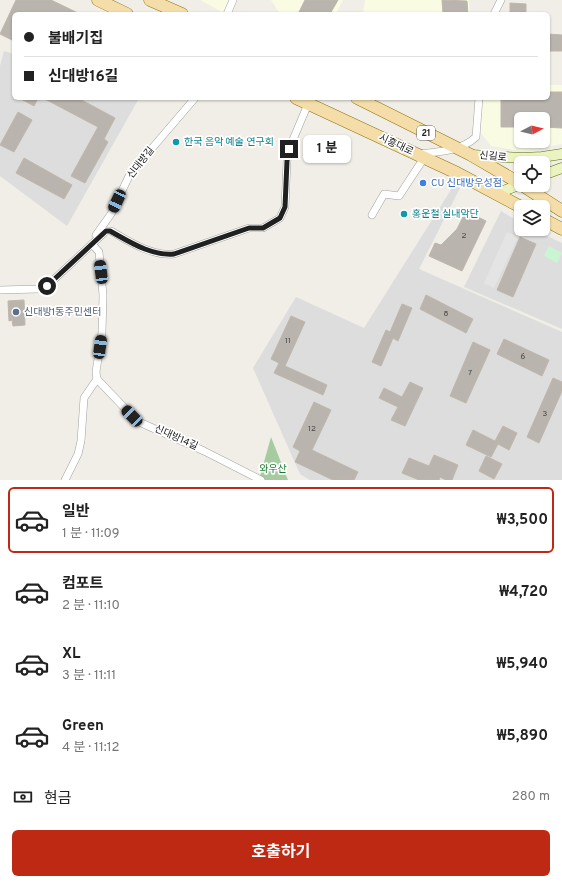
<!DOCTYPE html>
<html lang="ko">
<meta charset="utf-8">
<style>
body{margin:0;font-family:Overpass,"Noto Sans KR",sans-serif;background:#f6f6f6;color:#222;height:100vh;display:flex;flex-direction:column;font-size:15px;white-space:nowrap}
*{box-sizing:border-box;margin:0}
p{font-size:13px;color:#767676}
.icon{flex:none;width:22px;height:22px;fill:none;stroke:currentColor;stroke-width:2;stroke-linecap:round;stroke-linejoin:round}
.map{position:relative;height:480px;overflow:hidden}
.details{display:flex;flex-direction:column;background:#fff;flex:1}
.details>*{flex:none}
.hud{position:absolute;left:12px;top:12px;width:538px;height:88px;border-radius:6px;box-shadow:0 1px 3px #0004;display:grid;align-content:center;height:88px;padding:0 12px;background:#fff}
.needle{width:26px;rotate:83deg}
.controls{position:absolute;left:514px;top:112px;display:grid;gap:8px}
.controls a{display:grid;place-items:center;width:36px;height:36px;border-radius:6px;background:#fff;box-shadow:0 1px 3px #0004;font-size:20px}
.end{position:absolute;width:18px;height:18px;margin:-9px;border:5px solid #202020;background:#fff;box-shadow:0 0 0 2px #fff}
.from{border-radius:50%}
.bubble{position:absolute;height:28px;border-radius:6px;background:#fff;box-shadow:0 1px 3px #0004;font-size:13px;font-weight:700;line-height:28px;text-align:center}
.car{position:absolute;width:12px;height:24px;margin:-12px -6px;border-radius:5px;box-shadow:0 0 3px 1px #0007;background:linear-gradient(#222 24%,#8ab4d8 0 40%,#222 0 76%,#8ab4d8 0 86%,#222 0)}
.hud b{display:flex;align-items:center;gap:14px;height:38px;font-size:15px}
.hud b+b{border-top:1px solid #e0e0e0}
.hud i{width:10px;height:10px;background:#222}
ul{padding:7px 0 0;list-style:none}
li{display:flex;align-items:center;gap:12px;height:66px;margin:0 8px 6px;padding:0 4px;border:2px solid transparent;border-radius:6px}
li div{flex:1}
li b{display:block;font-size:15px}
li em{font-style:normal;font-weight:700}
li.selected{border-color:#bd2912}
li>.icon{width:36px;height:36px;stroke-width:1.5}
.pay{display:flex;align-items:center;gap:10px;height:44px;padding:0 12px;font-size:15px}
.pay p{margin-inline-start:auto}
.action{display:flex;gap:8px;margin-top:auto;padding:8px 12px}
.action a{flex:1;height:46px;border-radius:6px;background:#bd2912;color:#fff;font-size:16px;font-weight:700;line-height:46px;text-align:center}
.map>svg:first-child{display:block}
</style>
<div class="map">
<svg width="562" height="480" viewBox="0 0 562 480">
<rect width="100%" height="100%" fill="#f0eee7"/>
<g fill="#dedddd">
<polygon points="4,51 14,54 14,98 133,98 138,100 67,226 0,176 0,66"/>
<polygon points="454,185 460,188 419,269 562,332 562,480 310,480 300,474 253,368 296,297 364,328"/>
<polygon points="501,211 521,223 521,229 532,229 562,243 562,329 464,287"/>
</g>
<g fill="#f9fce3" fill-rule="evenodd">
<polygon points="200,0 230,0 224,13"/>
<polygon points="271,0 343,0 336,14 280,14"/>
<polygon points="365,0 469,0 470,14 363,14"/>
<path d="M 548,85 L 562,85 L 562,144 L 522,151 L 491,146 L 476,127 L 480,98 L 548,98 ZM 521,119 L 543,119 L 543,141 L 521,141 Z"/>
</g>
<polygon fill="#a7cba0" points="271,437 288,480 259,480"/>
<polygon fill="#c9f5d2" points="549,246 562,253 557,263 544,256"/>
<polygon fill="#e4e4e4" points="507,232 518,237 494,288 484,283"/>
<g fill="#b9b4ad" stroke="#c0b7ab">
<polygon points="16,0 51,0 80,14 14,14 14,41 0,34"/>
<polygon points="305,0 338,0 330,14 298,14"/>
<polygon points="442,0 467,1 468,14 443,14"/>
<polygon points="510,3 526,4 526,14 510,14"/>
<polygon points="548,34 562,35 562,51 548,51"/>
<polygon points="548,92 562,92 562,128 543,127 543,119 521,119 521,127 501,127 501,98 548,98"/>
<polygon points="19,98 38,98 34,106"/>
<polygon points="43,98 78,98 115,118 104,139 108,142 85,183 71,176 98,127"/>
<polygon points="18,112 32,120 14,152 0,145"/>
<polygon points="24,158 72,185 64,199 16,173"/>
<polygon points="466,211 486,221 462,271 429,256 435,243 441,245 457,229"/>
<polygon points="520,237 536,244 513,297 497,290"/>
<polygon points="426,295 473,319 466,333 420,309"/>
<polygon points="24,300 25,325 13,326 12,320 9,321 8,301"/>
<polygon points="402,304 412,308 398,341 393,338 381,366 372,362 386,330 390,332"/>
<polygon points="291,316 305,322 285,366 327,385 323,395 274,373 279,363 271,359"/>
<polygon points="504,339 549,360 542,376 497,354"/>
<polygon points="473,342 490,350 466,403 450,396"/>
<polygon points="553,378 562,382 562,391 539,443 527,437"/>
<polygon points="410,382 423,388 405,426 391,420 398,407 379,398 384,388 402,397"/>
<polygon points="314,402 331,410 312,450 358,472 354,480 333,480 295,462 300,451 293,447"/>
<polygon points="503,426 517,433 509,450 498,444 491,457 466,445 473,430 495,441"/>
<polygon points="434,455 458,465 452,480 446,480 440,477 439,480 419,480 402,473 409,458 429,466"/>
<polygon points="486,456 502,464 494,479 479,471"/>
</g>
<g fill="none" stroke-linecap="round" stroke-linejoin="round">
<g stroke="#a1a1a1" stroke-width="8">
<g id="street">
<polyline points="227,14 233,0"/>
<polyline points="494,14 501,0"/>
<path d="M 419,154 C 439,152 461,151 476,137 L 479,98"/>
<polyline points="372,215 384,194 399,196 424,158"/>
<polyline points="96,235 111,214 130,174 195,98"/>
<polyline points="92,244 99,252 103,295 102,332 96,372 97,379 137,421 204,451 261,480"/>
<path d="M 0,290 L 38,289 L 47,286 L 106,231 L 111,231 C 130,242 151,256 174,254 L 249,228 L 263,228 L 280,218 L 285,207 L 287,161 L 289,149 L 308,104"/>
<polyline points="65,480 78,454 81,441 84,398 97,379"/>
</g>
</g>
<g stroke="#586f0f" stroke-width="11">
<g id="secondary">
<polyline points="471,155 523,158 542,157 562,154"/>
<polyline points="543,175 562,168"/>
<polyline points="496,194 521,184"/>
</g>
</g>
<g stroke="#8e750e" stroke-width="13">
<g id="primary">
<polyline points="98,0 127,14"/>
<polyline points="150,0 182,14"/>
<polyline points="296,98 457,173 521,207"/>
<polyline points="357,98 471,155 521,184"/>
<polyline points="522,185 562,211"/>
<polyline points="543,219 562,229"/>
</g>
</g>
<use href="#street" stroke="#fff" stroke-width="7"/>
<use href="#secondary" stroke="#ebf4c1" stroke-width="10"/>
<use href="#primary" stroke="#f4dda8" stroke-width="12"/>
</g>
<g fill="none" stroke-linecap="round" stroke-linejoin="round">
<path stroke="#202020" stroke-width="5" d="M 47,286 L 106,231 L 110,231 C 130,242 151,256 174,254 L 249,228 L 263,228 L 280,218 L 285,207 L 287,161 L 289,149"/>
</g>
<g fill="#0f9aa8" stroke="#fff" stroke-width="1.5">
<circle cx="176" cy="142" r="4"/>
<circle cx="404" cy="214" r="4"/>
</g>
<circle fill="#3f7fe0" stroke="#fff" stroke-width="1.5" cx="423" cy="183" r="4"/>
<circle fill="#5c6f8a" stroke="#fff" stroke-width="1.5" cx="16" cy="312" r="4"/>
<g text-anchor="middle" dominant-baseline="central" stroke-width="3.5" stroke-linejoin="round" paint-order="stroke">
<g font-size="8" fill="#464543">
<text x="464" y="236">2</text>
<text x="446" y="314">8</text>
<text x="288" y="341">11</text>
<text x="523" y="357">6</text>
<text x="470" y="373">7</text>
<text x="545" y="414">3</text>
<text x="312" y="429">12</text>
</g>
<rect fill="#fff" stroke="#636363" stroke-width="1" x="417" y="126" width="18" height="14" rx="3"/>
<g font-size="9" font-weight="bold" fill="#202020">
<text x="426" y="133">21</text>
</g>
<g font-size="10" fill="#0d838f" stroke="#fff" text-anchor="start">
<text x="184" y="142">한국 음악 예술 연구회</text>
<text x="412" y="214">홍운철 실내악단</text>
</g>
<g font-size="10" fill="#202020" stroke="#fff">
<text transform="translate(396 145) rotate(25)">시흥대로</text>
<text transform="translate(493 157) rotate(5)">신길로</text>
<text transform="translate(141 163) rotate(-52)">신대방길</text>
<text transform="translate(176 438) rotate(24)">신대방14길</text>
</g>
<g font-size="10" fill="#366cbe" stroke="#fff" text-anchor="start">
<text x="431" y="183">CU 신대방우성점</text>
</g>
<g font-size="10" fill="#4e5e75" stroke="#fff" text-anchor="start">
<text x="24" y="312">신대방1동주민센터</text>
</g>
<g font-size="10" fill="#16762b" stroke="#fff">
<text x="273" y="469">와우산</text>
</g>
</g>
</svg>
<div class="controls">
<a><svg class="needle" viewBox="-14 -14 28 28"><path d="M0-13l5 13h-10z" fill="#e53935"/><path d="M0 13l5-13h-10z" fill="#767676"/></svg></a>
<a><svg class="icon" aria-label="locate" viewBox="0 0 24 24"><circle cx="12" cy="12" r="6"/><path d="M12 2v4M12 18v4M2 12h4M18 12h4"/></svg></a>
<a><svg class="icon" aria-label="layers" viewBox="0 0 24 24"><path d="M12 4l9 5-9 5-9-5zM3 14l9 5 9-5"/></svg></a>
</div>
<i class="end from" style="left:47px;top:286px"></i>
<i class="end" style="left:289px;top:149px"></i>
<div class="bubble" style="left:303px;top:135px;width:48px">1 분</div>
<i class="car" style="left:117px;top:201px;rotate:205deg"></i>
<i class="car" style="left:101px;top:272px;rotate:353deg"></i>
<i class="car" style="left:100px;top:347px;rotate:8deg"></i>
<i class="car" style="left:132px;top:416px;rotate:316deg"></i>
<div class="hud">
<b><i class="from"></i>불배기집</b>
<b><i></i>신대방16길</b>
</div>
</div>
<section class="details">
<ul>
<li class="selected"><svg class="icon" aria-label="car" viewBox="0 0 24 24"><path d="M5 17H2v-5l4-1 3-4h7l3 4 3 1v5h-3M9 17h6M6 11h13"/><circle cx="7" cy="17" r="2"/><circle cx="17" cy="17" r="2"/></svg><div><b>일반</b><p>1 분 · 11:09</p></div><em>₩3,500</em></li>
<li><svg class="icon" aria-label="car" viewBox="0 0 24 24"><path d="M5 17H2v-5l4-1 3-4h7l3 4 3 1v5h-3M9 17h6M6 11h13"/><circle cx="7" cy="17" r="2"/><circle cx="17" cy="17" r="2"/></svg><div><b>컴포트</b><p>2 분 · 11:10</p></div><em>₩4,720</em></li>
<li><svg class="icon" aria-label="car" viewBox="0 0 24 24"><path d="M5 17H2v-5l4-1 3-4h7l3 4 3 1v5h-3M9 17h6M6 11h13"/><circle cx="7" cy="17" r="2"/><circle cx="17" cy="17" r="2"/></svg><div><b>XL</b><p>3 분 · 11:11</p></div><em>₩5,940</em></li>
<li><svg class="icon" aria-label="car" viewBox="0 0 24 24"><path d="M5 17H2v-5l4-1 3-4h7l3 4 3 1v5h-3M9 17h6M6 11h13"/><circle cx="7" cy="17" r="2"/><circle cx="17" cy="17" r="2"/></svg><div><b>Green</b><p>4 분 · 11:12</p></div><em>₩5,890</em></li>
</ul>
<div class="pay"><svg class="icon" aria-label="cash" viewBox="0 0 24 24"><path d="M3 7h18v10H3z"/><circle cx="12" cy="12" r="2"/></svg>현금<p>280 m</p></div>
<div class="action"><a>호출하기</a></div>
</section>
